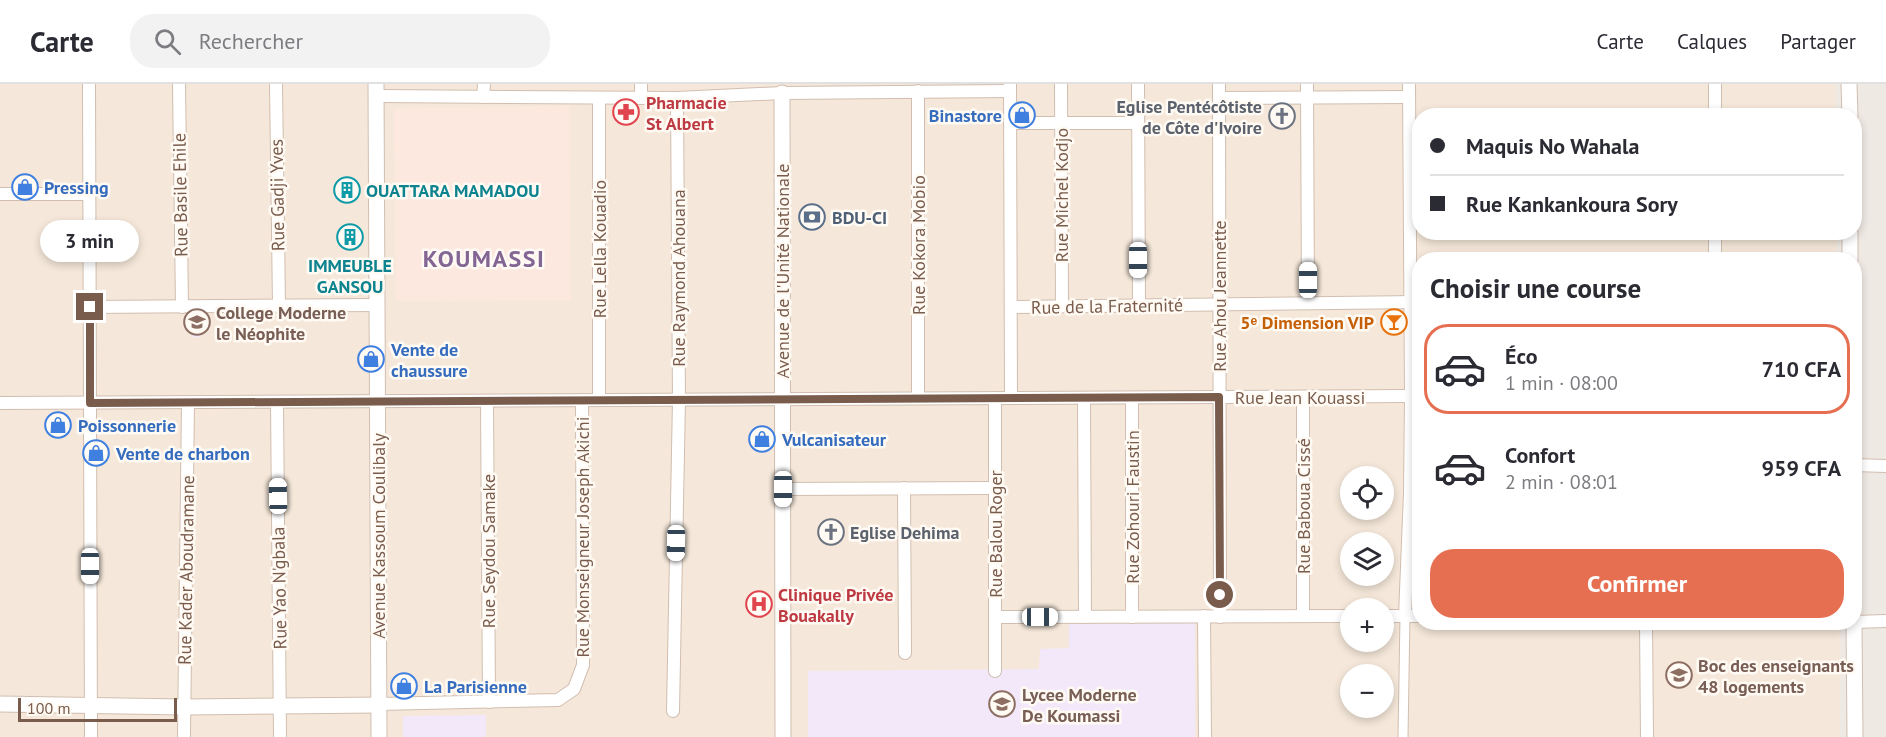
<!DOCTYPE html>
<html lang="fr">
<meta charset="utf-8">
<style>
body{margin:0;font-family:"PT Sans",sans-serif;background:#f2f2f3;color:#2b2b33;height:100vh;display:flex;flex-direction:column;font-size:22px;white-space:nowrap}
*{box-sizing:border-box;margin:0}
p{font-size:20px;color:#7c7c81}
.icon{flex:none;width:33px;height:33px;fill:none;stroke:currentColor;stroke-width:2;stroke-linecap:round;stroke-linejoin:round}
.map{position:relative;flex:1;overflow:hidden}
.side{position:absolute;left:1412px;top:168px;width:450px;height:378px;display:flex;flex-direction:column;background:#fff;border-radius:24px;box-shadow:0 3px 9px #0003}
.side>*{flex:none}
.guide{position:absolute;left:1412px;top:24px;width:450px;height:132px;border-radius:24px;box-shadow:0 3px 9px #0003;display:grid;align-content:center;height:132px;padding:0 18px;background:#fff}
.fabs{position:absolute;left:1340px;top:382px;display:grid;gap:12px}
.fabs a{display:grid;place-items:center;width:54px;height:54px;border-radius:50%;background:#fff;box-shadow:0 3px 9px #0003;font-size:30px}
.scale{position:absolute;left:18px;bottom:15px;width:159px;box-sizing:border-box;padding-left:6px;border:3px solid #7a5c4d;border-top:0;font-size:16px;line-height:21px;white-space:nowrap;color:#7a5c4d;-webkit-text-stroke:4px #fffaf3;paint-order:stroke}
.end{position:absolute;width:27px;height:27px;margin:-14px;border:8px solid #7a5c4d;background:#fff;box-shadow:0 0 0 3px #fff}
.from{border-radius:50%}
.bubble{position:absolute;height:42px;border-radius:21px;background:#fff;box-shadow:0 3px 9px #0003;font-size:20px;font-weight:800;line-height:42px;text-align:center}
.car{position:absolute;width:18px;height:36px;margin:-18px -9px;border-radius:8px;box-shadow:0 0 4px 2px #0007;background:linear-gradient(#fff 24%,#345 0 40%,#fff 0 76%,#345 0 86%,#fff 0)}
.guide b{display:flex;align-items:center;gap:21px;height:57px;font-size:22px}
.guide b+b{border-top:2px solid #e1e1e2}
.guide i{width:15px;height:15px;background:#2b2b33}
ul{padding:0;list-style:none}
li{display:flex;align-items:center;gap:18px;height:90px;margin:0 12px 9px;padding:0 6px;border:3px solid transparent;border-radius:24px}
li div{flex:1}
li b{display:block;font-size:22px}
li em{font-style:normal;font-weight:800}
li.selected{border-color:#e76f51}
li>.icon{width:54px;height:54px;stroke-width:1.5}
h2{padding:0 18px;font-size:27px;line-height:72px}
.action{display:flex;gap:12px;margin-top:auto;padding:12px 18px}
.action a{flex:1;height:69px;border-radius:24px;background:#e76f51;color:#fff;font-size:24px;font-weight:800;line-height:69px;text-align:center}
header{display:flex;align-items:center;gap:36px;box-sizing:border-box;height:84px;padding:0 30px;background:#fff;border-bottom:2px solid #e1e1e2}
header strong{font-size:28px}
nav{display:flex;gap:33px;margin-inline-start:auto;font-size:21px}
.search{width:420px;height:54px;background:#f2f2f3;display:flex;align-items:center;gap:15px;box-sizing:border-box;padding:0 21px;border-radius:24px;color:#7c7c81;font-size:22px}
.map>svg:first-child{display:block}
</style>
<header>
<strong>Carte</strong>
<div class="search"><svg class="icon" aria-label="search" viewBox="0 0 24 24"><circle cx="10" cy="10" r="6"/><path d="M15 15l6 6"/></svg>Rechercher</div>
<nav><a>Carte</a><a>Calques</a><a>Partager</a></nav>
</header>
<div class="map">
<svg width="1886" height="653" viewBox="0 0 1886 653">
<rect width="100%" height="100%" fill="#fdf6ec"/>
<path fill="#f5e8da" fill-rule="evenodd" d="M 0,0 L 1836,0 L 1836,31 L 1419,32 L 1419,148 L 1837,149 L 1837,175 L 1419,176 L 1419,538 L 1840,539 L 1840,653 L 0,653 ZM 1350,393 L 1383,393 L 1383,426 L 1350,426 ZM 1350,459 L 1383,459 L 1383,492 L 1350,492 ZM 1350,525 L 1383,525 L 1383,558 L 1350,558 ZM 1350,591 L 1383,591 L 1383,624 L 1350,624 Z"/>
<polygon fill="#fde8e0" points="569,22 571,216 396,217 394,25"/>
<polygon fill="#efe9e4" points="1836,0 1886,0 1886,653 1840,653 1840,539 1854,538 1854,176 1837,175 1837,149 1854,148 1854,32 1836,31"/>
<g fill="#f3e8fa">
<polygon points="192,224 202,224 201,253 191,253"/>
<polygon points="1195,539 1195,653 808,653 808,587 1039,585 1040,565 1069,564 1069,540"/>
<polygon points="486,631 486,653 403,653 403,632"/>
</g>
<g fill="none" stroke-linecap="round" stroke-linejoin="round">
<g stroke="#d1beb0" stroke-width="11">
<polyline id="pedestrian" points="1403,653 1405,532"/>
</g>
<g stroke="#d1beb0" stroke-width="14">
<g id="minor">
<polyline points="89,0 91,653"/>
<polyline points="179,0 182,223"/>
<polyline points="276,0 279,221"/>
<polyline points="641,0 641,14"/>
<polyline points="1061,0 1062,222"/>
<polyline points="1138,0 1139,221"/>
<polyline points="1219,0 1220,533"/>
<polyline points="1307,0 1308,219"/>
<polyline points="1010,1 1011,314"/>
<polyline points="918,7 918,314"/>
<polyline points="376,12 677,14 782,9 1010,7"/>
<polyline points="483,13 484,0"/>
<polyline points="1219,14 1409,13"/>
<polyline points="1715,32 1715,0"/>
<polyline points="1010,39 1138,39"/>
<polyline points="0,110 89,110"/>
<polyline points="1715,176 1715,148"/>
<polyline points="90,223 377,221"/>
<polyline points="1011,223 1419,218"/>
<polyline points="1303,313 1303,532"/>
<polyline points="995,314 995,587"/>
<polyline points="1084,314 1085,533"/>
<polyline points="1132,314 1132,533"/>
<polyline points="599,316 599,14"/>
<polyline points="487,317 489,618"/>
<polyline points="0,319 1411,312"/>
<polyline points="277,319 280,653"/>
<polyline points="1854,381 1886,382"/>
<polyline points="904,404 905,569"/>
<polyline points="783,405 995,404"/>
<polyline points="1204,532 1205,653"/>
<polyline points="1383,532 1419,532"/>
<polyline points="1405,532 1410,409 1411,312 1409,0"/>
<polyline points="995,533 1350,532"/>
<polyline points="1646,538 1647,653"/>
<polyline points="1854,538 1886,537"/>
<polyline points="379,620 558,616 574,605 583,581 582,316"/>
<polyline points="673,627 679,316 677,14"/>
<polyline points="184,653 188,319"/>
</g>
</g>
<g stroke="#d1beb0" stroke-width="17">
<g id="tertiary">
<polyline points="376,0 379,653"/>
<polyline points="1849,0 1850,32"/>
<polyline points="782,9 783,653"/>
<polyline points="1850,148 1850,176"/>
<polyline points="1854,538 1855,653"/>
<polyline points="0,620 184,623 379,621"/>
</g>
</g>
<use href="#pedestrian" stroke="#fff" stroke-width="9"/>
<use href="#minor" stroke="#fff" stroke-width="12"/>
<use href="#tertiary" stroke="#fff" stroke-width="15"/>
</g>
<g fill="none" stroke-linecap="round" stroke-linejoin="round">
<polyline stroke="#7a5c4d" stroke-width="8" points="90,223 90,319 1219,313 1220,511"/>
</g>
<defs>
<g id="pharmacy-ring" transform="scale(1.35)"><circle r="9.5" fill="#fffaf3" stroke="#e0444e" stroke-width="1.5"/><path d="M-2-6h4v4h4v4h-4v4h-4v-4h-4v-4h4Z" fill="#e0444e"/></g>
<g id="shop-ring" transform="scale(1.35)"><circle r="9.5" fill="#fffaf3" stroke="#3f7fe0" stroke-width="1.5"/><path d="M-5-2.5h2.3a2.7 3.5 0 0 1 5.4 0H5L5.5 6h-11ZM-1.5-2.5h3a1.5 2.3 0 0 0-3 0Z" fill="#3f7fe0"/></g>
<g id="church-ring" transform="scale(1.35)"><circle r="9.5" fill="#fffaf3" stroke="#6b7280" stroke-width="1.5"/><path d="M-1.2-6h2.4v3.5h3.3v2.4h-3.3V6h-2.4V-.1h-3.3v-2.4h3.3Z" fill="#6b7280"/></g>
<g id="building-ring" transform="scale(1.35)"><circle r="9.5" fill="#fffaf3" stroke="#0f9aa8" stroke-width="1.5"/><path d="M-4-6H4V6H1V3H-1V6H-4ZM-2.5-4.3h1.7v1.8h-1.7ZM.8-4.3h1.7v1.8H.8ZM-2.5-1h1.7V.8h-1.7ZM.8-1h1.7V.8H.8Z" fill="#0f9aa8"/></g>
<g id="bank-ring" transform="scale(1.35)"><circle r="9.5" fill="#fffaf3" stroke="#5c6f8a" stroke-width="1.5"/><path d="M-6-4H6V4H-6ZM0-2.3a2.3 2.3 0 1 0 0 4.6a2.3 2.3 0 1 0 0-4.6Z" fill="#5c6f8a"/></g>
<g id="school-ring" transform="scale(1.35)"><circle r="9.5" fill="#fffaf3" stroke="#8d6e63" stroke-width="1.5"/><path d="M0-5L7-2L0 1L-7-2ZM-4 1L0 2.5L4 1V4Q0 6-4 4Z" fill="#8d6e63"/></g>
<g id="bar-ring" transform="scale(1.35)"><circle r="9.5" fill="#fffaf3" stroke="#e8710a" stroke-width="1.5"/><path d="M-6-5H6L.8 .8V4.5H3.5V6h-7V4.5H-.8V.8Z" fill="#e8710a"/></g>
<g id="hospital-ring" transform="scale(1.35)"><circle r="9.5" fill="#fffaf3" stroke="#e0444e" stroke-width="1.5"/><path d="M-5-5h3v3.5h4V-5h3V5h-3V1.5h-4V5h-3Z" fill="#e0444e"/></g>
<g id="university-ring" transform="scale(1.35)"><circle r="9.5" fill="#fffaf3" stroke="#8d6e63" stroke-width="1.5"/><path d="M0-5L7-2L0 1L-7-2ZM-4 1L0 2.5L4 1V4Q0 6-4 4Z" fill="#8d6e63"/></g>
</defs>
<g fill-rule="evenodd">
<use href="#pharmacy-ring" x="626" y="28"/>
<use href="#shop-ring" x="1022" y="31"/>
<use href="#church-ring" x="1282" y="32"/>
<use href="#shop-ring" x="25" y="103"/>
<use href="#building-ring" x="347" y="106"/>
<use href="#bank-ring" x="812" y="133"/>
<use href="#building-ring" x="350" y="153"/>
<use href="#school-ring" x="197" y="238"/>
<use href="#bar-ring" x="1394" y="238"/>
<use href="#shop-ring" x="371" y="275"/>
<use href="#shop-ring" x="58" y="341"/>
<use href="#shop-ring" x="762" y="355"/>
<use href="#shop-ring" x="96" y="369"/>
<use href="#church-ring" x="831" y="448"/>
<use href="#hospital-ring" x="759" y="520"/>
<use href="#university-ring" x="1679" y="591"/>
<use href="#shop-ring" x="404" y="602"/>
<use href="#school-ring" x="1002" y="620"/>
</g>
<g text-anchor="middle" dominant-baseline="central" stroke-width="5" stroke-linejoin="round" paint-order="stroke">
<g font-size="18" font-weight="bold" fill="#be3a42" stroke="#fffaf3" text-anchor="start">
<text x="646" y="18">Pharmacie<tspan x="646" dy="21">St Albert</tspan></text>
<text x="778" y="510">Clinique Privée<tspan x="778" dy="21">Bouakally</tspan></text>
</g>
<g font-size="18" font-weight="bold" fill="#5b616d" stroke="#fffaf3" text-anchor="end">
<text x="1262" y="22">Eglise Pentécôtiste<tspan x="1262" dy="21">de Côte d'Ivoire</tspan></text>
<text x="850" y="448" text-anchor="start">Eglise Dehima</text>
</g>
<g font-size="18" font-weight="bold" fill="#366cbe" stroke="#fffaf3" text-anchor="start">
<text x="1002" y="31" text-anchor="end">Binastore</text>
<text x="44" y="103">Pressing</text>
<text x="391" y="265">Vente de<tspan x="391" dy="21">chaussure</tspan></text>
<text x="78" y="341">Poissonnerie</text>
<text x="782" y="355">Vulcanisateur</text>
<text x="116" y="369">Vente de charbon</text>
<text x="424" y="602">La Parisienne</text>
</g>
<g font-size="18" font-weight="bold" fill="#0d838f" stroke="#fffaf3" text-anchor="start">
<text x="366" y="106">OUATTARA MAMADOU</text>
<text x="350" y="181" text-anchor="middle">IMMEUBLE<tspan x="350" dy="21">GANSOU</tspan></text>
</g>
<g font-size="18" fill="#7a5c4d" stroke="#fffaf3">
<text transform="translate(180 111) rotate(-91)">Rue Basile Ehile</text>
<text transform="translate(277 111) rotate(-91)">Rue Gadji Yves</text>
<text transform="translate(1061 111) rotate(-90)">Rue Michel Kodjo</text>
<text transform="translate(918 161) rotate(-90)">Rue Kokora Mobio</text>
<text transform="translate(599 165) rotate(-90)">Rue Lella Kouadio</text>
<text transform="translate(782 187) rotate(-90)">Avenue de l'Unité Nationale</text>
<text transform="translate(678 194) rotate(-90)">Rue Raymond Ahouana</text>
<text transform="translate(1219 212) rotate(-90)">Rue Ahou Jeannette</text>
<text transform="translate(1107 222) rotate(-1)">Rue de la Fraternité</text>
<text x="1300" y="313">Rue Jean Kouassi</text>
<text transform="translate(1303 422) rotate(-90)">Rue Baboua Cissé</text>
<text transform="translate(1132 423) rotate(-90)">Rue Zohouri Faustin</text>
<text transform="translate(995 450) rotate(-90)">Rue Balou Roger</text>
<text transform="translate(378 452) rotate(-90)">Avenue Kassoum Coulibaly</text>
<text transform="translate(582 453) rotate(-90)">Rue Monseigneur Joseph Akichi</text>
<text transform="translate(488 467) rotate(-90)">Rue Seydou Samake</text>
<text transform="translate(186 486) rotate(-89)">Rue Kader Aboudramane</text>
<text transform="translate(279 504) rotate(-91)">Rue Yao N'gbala</text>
</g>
<g font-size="18" font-weight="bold" fill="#4e5e75" stroke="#fffaf3" text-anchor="start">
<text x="832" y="133">BDU-CI</text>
</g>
<g font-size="18" font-weight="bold" fill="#785e54" stroke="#fffaf3" text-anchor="start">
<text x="216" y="228">College Moderne<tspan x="216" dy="21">le Néophite</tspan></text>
<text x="1698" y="581">Boc des enseignants<tspan x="1698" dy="21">48 logements</tspan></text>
<text x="1022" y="610">Lycee Moderne<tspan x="1022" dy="21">De Koumassi</tspan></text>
</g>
<g font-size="18" font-weight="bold" fill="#c56008" stroke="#fffaf3" text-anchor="end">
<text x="1374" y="238">5ᵉ Dimension VIP</text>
</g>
<g font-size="24" font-weight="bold" letter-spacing="1.5" fill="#846695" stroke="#fffaf3">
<text x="484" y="174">KOUMASSI</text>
</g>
</g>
</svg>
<div class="fabs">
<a><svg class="icon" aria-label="locate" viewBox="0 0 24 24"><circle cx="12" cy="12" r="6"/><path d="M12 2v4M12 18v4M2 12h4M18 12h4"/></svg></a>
<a><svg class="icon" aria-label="layers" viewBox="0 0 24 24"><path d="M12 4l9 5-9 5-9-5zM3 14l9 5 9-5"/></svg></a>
<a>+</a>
<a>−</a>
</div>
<div class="scale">100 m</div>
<i class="end from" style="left:1220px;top:511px"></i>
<i class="end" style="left:90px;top:223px"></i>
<div class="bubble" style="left:40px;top:136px;width:99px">3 min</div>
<i class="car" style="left:1138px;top:176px;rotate:180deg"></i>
<i class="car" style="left:1308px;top:196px;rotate:0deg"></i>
<i class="car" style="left:783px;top:405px;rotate:180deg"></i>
<i class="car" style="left:278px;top:412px;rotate:359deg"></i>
<i class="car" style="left:676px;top:459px;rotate:181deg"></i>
<i class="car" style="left:90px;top:482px;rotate:180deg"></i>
<i class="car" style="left:1040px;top:533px;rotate:90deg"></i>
<div class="guide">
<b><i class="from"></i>Maquis No Wahala</b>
<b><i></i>Rue Kankankoura Sory</b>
</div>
<section class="side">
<h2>Choisir une course</h2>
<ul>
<li class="selected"><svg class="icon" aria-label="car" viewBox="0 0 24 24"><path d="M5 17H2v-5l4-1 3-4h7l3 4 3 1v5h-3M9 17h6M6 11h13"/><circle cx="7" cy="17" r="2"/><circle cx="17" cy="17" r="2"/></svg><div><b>Éco</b><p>1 min · 08:00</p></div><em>710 CFA</em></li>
<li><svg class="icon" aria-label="car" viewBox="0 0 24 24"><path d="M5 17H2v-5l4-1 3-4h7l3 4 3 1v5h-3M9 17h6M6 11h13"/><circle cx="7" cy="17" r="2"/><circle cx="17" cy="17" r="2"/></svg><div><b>Confort</b><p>2 min · 08:01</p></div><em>959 CFA</em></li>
</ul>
<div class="action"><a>Confirmer</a></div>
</section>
</div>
